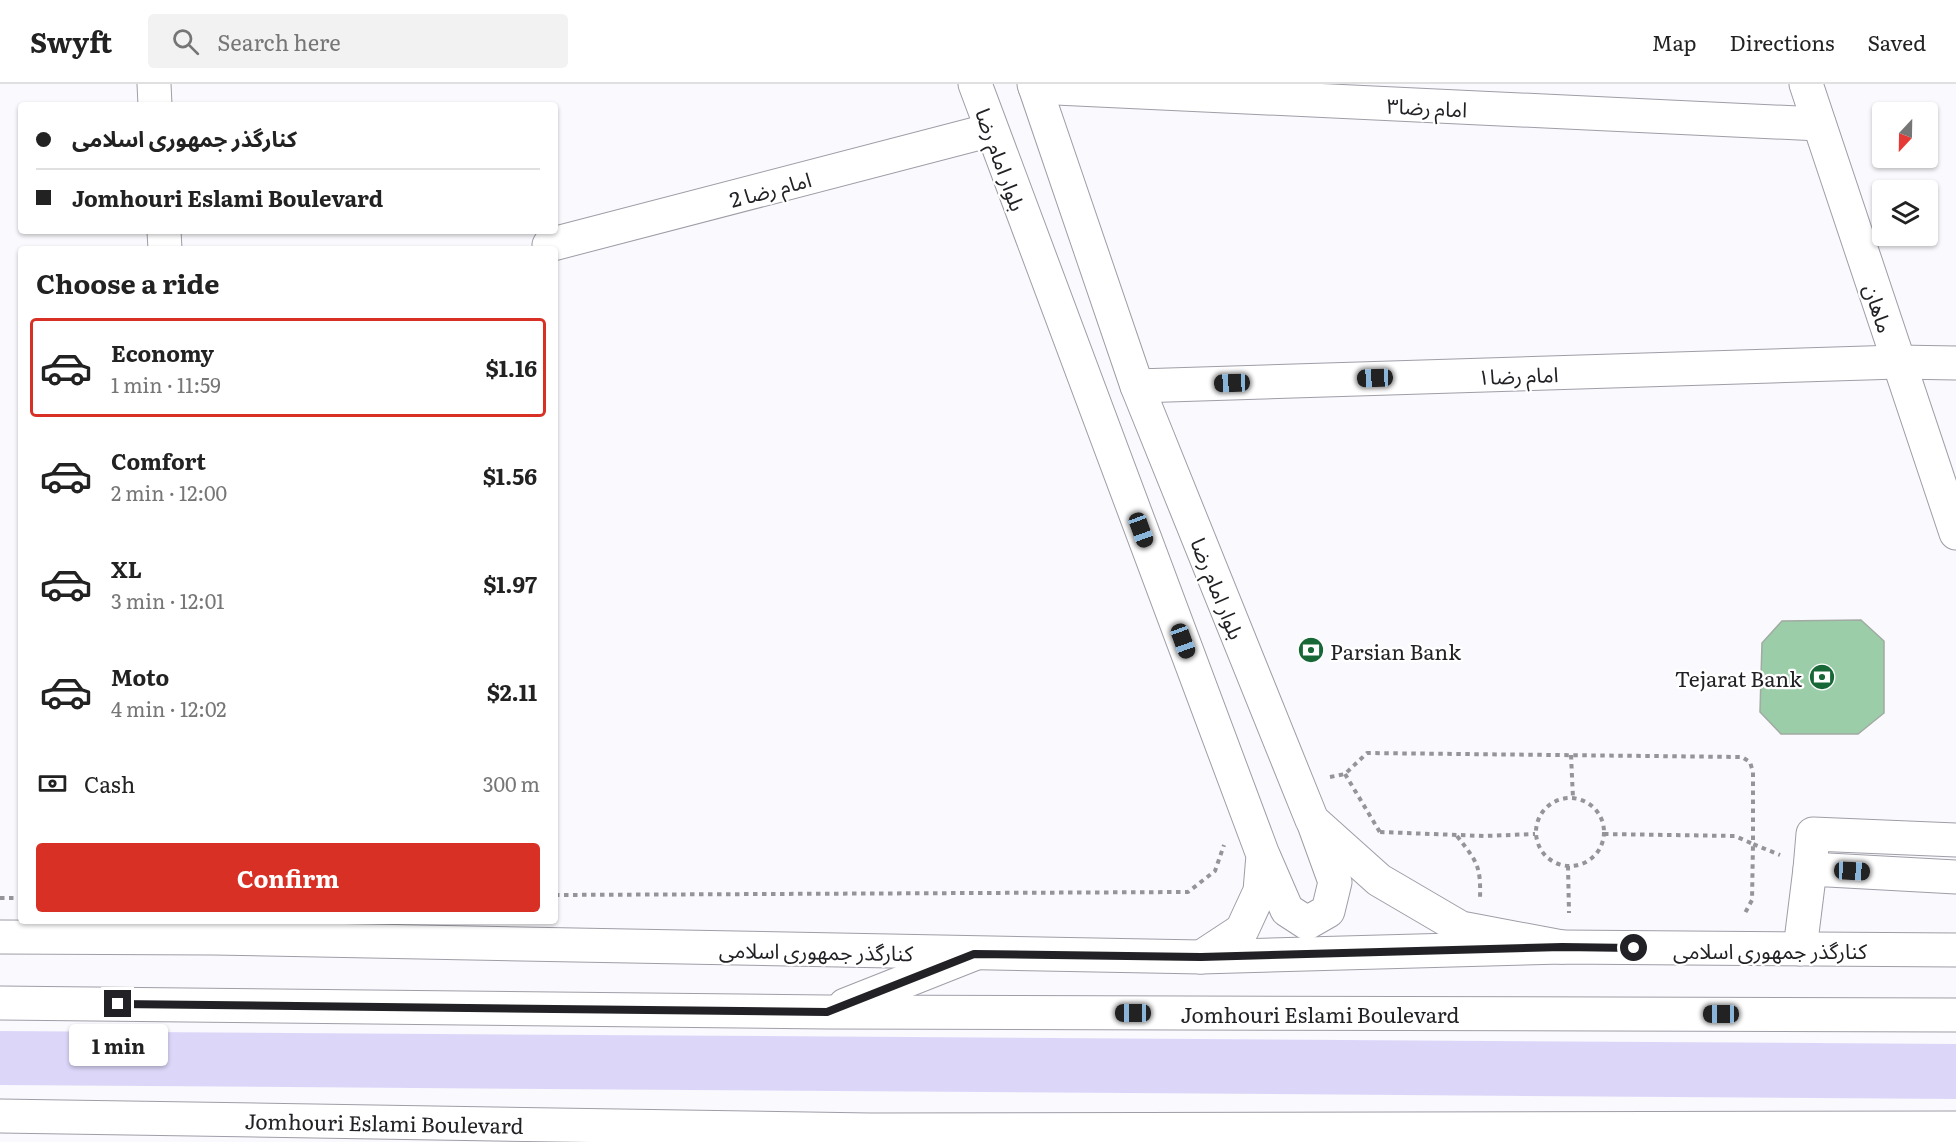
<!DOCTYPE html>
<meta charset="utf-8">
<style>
body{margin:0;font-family:Literata,"Noto Sans Arabic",serif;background:#f2f2f2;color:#222;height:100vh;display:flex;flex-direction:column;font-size:22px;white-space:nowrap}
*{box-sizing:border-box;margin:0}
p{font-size:20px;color:#767676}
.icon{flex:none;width:33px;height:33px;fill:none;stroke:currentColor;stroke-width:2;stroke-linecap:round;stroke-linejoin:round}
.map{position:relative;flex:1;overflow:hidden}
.side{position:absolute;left:18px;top:162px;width:540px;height:678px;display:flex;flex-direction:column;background:#fff;border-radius:6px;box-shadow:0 2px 4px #0004}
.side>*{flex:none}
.banner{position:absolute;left:18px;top:18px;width:540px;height:132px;border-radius:6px;box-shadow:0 2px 4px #0004;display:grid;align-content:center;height:132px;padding:0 18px;background:#fff}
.needle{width:39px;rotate:202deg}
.buttons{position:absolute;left:1872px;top:18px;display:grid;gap:12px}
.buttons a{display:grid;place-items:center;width:66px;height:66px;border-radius:6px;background:#fff;box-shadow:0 2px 4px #0004;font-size:30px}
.end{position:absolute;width:27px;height:27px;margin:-14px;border:8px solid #222226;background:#fff;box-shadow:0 0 0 3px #fff}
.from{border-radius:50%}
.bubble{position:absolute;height:42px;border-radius:6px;background:#fff;box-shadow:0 2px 4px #0004;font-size:20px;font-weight:700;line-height:42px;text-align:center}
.car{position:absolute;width:18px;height:36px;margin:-18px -9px;border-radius:8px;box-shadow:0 0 4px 2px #0007;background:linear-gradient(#222 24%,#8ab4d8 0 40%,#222 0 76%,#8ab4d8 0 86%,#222 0)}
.banner b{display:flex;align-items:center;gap:21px;height:57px;font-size:22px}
.banner b+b{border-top:2px solid #e0e0e0}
.banner i{width:15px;height:15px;background:#222}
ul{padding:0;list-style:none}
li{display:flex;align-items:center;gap:18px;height:99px;margin:0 12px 9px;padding:0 6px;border:3px solid transparent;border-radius:6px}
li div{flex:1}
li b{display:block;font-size:22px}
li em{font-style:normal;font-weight:700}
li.current{border-color:#d93025}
li>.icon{width:54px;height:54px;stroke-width:1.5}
h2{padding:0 18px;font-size:27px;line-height:72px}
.pay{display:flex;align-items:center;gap:15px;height:66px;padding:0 18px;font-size:22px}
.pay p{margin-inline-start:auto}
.action{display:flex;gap:12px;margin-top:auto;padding:12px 18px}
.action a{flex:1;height:69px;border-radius:6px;background:#d93025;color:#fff;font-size:24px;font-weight:700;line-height:69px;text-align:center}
header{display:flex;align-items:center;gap:36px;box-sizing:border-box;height:84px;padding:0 30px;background:#fff;border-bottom:2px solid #e0e0e0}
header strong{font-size:28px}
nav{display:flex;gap:33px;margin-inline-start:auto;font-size:21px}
.search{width:420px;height:54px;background:#f2f2f2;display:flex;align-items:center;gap:15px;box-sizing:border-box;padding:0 21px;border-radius:6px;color:#767676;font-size:22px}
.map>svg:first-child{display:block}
</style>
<header>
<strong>Swyft</strong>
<div class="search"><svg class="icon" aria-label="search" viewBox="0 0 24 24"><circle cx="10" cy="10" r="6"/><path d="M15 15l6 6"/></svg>Search here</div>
<nav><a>Map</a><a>Directions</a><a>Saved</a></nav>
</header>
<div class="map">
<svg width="1956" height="1058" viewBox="0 0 1956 1058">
<rect width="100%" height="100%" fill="#faf9fd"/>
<polygon fill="#dcd7f9" points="0,947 1956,960 1956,1015 0,1001"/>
<polygon fill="#9bcea8" stroke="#a1aaa3" stroke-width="1.5" points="1861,536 1884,557 1884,629 1858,650 1781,650 1760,628 1762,559 1782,537"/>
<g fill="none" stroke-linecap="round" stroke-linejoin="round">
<g stroke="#9f9da7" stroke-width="35">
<g id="minor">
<polyline points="154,0 155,21"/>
<polyline points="1806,0 1956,449"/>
<polyline points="1035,3 1819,40"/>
<polyline points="164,147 165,165"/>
<polyline points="549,161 991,46"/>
<polyline points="1137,302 1898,278 1956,279"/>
<polyline points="1810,785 1813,750 1956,756"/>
<polyline points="0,853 213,854 1201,873 1562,863 1956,866"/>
<polyline points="1800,865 1810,785 1956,793"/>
</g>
</g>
<g stroke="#9f9da7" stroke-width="35">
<g id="major">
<polyline points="975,0 1263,771 1260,807 1242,846 1201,873"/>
<polyline points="1034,0 1137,302 1312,736 1379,796 1461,844 1562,863"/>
<polyline points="1264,773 1287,826 1307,839 1328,827 1335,798 1314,740"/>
<polyline points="0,919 827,928 1956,931"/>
<polyline points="845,921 974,870"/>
<polyline points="0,1032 870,1046 1956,1044"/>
</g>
</g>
<g stroke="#959599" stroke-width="4" stroke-dasharray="4.5 4.5" stroke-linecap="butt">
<polyline points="1571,671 1573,714"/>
<polyline points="1345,690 1381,750"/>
<polyline points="1330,693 1345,690 1367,669 1742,673 1750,678 1753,688 1753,760 1780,771"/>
<circle cx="1570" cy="748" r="34"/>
<polyline points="1380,748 1484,752 1535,750"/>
<polyline points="1604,750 1735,752 1753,760 1752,816 1744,831"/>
<path d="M 1457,752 C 1477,778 1481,781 1480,815"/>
<polyline points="1568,782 1569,829"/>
<polyline points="555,811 1188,808 1215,787 1224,761"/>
<polyline points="0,814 21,814"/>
</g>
<use href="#minor" stroke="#fff" stroke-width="33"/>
<use href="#major" stroke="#fff" stroke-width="33"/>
</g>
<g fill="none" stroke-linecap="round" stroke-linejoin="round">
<polyline stroke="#222226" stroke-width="8" points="118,920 827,928 974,870 1201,873 1562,863 1634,864"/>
</g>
<defs>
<g id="bank-disc" transform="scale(1.35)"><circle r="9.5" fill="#186737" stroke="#fff"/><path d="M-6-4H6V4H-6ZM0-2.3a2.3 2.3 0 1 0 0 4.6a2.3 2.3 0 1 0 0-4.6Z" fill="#fff"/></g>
</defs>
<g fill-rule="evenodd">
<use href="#bank-disc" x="1311" y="566"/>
<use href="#bank-disc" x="1822" y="593"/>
</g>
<g text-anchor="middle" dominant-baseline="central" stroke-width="4.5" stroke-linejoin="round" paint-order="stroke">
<g font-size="21" fill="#222226" stroke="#fff">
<text transform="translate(1427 22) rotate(3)">امام رضا۳</text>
<text transform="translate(1002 75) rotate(70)">بلوار امام رضا</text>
<text transform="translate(770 104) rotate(-15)">امام رضا 2</text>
<text transform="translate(1880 224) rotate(72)">ماهان</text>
<text transform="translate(1518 290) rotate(-2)">امام رضا۱</text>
<text transform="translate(1219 504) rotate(68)">بلوار امام رضا</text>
<text x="1770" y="865">کنارگذر جمهوری اسلامی</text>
<text transform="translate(816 866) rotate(1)">کنارگذر جمهوری اسلامی</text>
<text x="1320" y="929">Jomhouri Eslami Boulevard</text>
<text transform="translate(384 1038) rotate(1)">Jomhouri Eslami Boulevard</text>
</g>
<g font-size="21" fill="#222226" stroke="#fff" text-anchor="start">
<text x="1330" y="566">Parsian Bank</text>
<text x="1802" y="593" text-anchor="end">Tejarat Bank</text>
</g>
</g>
</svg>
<div class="buttons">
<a><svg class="needle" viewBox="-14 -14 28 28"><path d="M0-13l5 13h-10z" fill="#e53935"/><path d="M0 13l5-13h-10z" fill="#767676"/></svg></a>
<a><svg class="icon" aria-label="layers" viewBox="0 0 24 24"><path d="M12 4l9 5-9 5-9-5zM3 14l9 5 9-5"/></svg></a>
</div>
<i class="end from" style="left:1634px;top:864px"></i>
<i class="end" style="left:118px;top:920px"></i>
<div class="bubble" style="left:69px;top:940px;width:99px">1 min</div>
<i class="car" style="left:1375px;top:294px;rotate:268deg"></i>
<i class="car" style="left:1232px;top:299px;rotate:268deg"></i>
<i class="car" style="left:1141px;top:446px;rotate:160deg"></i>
<i class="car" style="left:1183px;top:557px;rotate:160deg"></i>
<i class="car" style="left:1852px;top:787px;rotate:93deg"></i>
<i class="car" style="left:1133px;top:929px;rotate:270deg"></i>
<i class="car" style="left:1721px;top:930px;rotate:270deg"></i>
<div class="banner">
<b><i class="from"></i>کنارگذر جمهوری اسلامی</b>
<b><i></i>Jomhouri Eslami Boulevard</b>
</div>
<section class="side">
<h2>Choose a ride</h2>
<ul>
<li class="current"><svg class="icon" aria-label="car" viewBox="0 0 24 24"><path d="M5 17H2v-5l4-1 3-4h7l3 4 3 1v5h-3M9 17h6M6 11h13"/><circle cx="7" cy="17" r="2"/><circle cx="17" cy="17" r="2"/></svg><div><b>Economy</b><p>1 min · 11:59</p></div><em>$1.16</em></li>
<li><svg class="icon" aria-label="car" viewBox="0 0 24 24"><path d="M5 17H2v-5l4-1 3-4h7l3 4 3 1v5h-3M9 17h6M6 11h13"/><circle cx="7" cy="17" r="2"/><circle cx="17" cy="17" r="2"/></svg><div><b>Comfort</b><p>2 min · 12:00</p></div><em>$1.56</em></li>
<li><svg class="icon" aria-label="car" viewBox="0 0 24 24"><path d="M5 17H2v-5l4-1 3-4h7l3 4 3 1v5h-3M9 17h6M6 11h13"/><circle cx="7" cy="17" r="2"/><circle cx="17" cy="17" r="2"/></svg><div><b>XL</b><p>3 min · 12:01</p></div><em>$1.97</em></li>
<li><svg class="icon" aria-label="car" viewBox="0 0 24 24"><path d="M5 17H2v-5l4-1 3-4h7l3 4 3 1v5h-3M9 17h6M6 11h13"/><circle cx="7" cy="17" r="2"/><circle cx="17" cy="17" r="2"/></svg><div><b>Moto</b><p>4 min · 12:02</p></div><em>$2.11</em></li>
</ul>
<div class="pay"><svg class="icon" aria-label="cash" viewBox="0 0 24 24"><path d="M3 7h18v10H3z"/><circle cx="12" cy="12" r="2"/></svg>Cash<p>300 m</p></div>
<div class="action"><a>Confirm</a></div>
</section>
</div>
